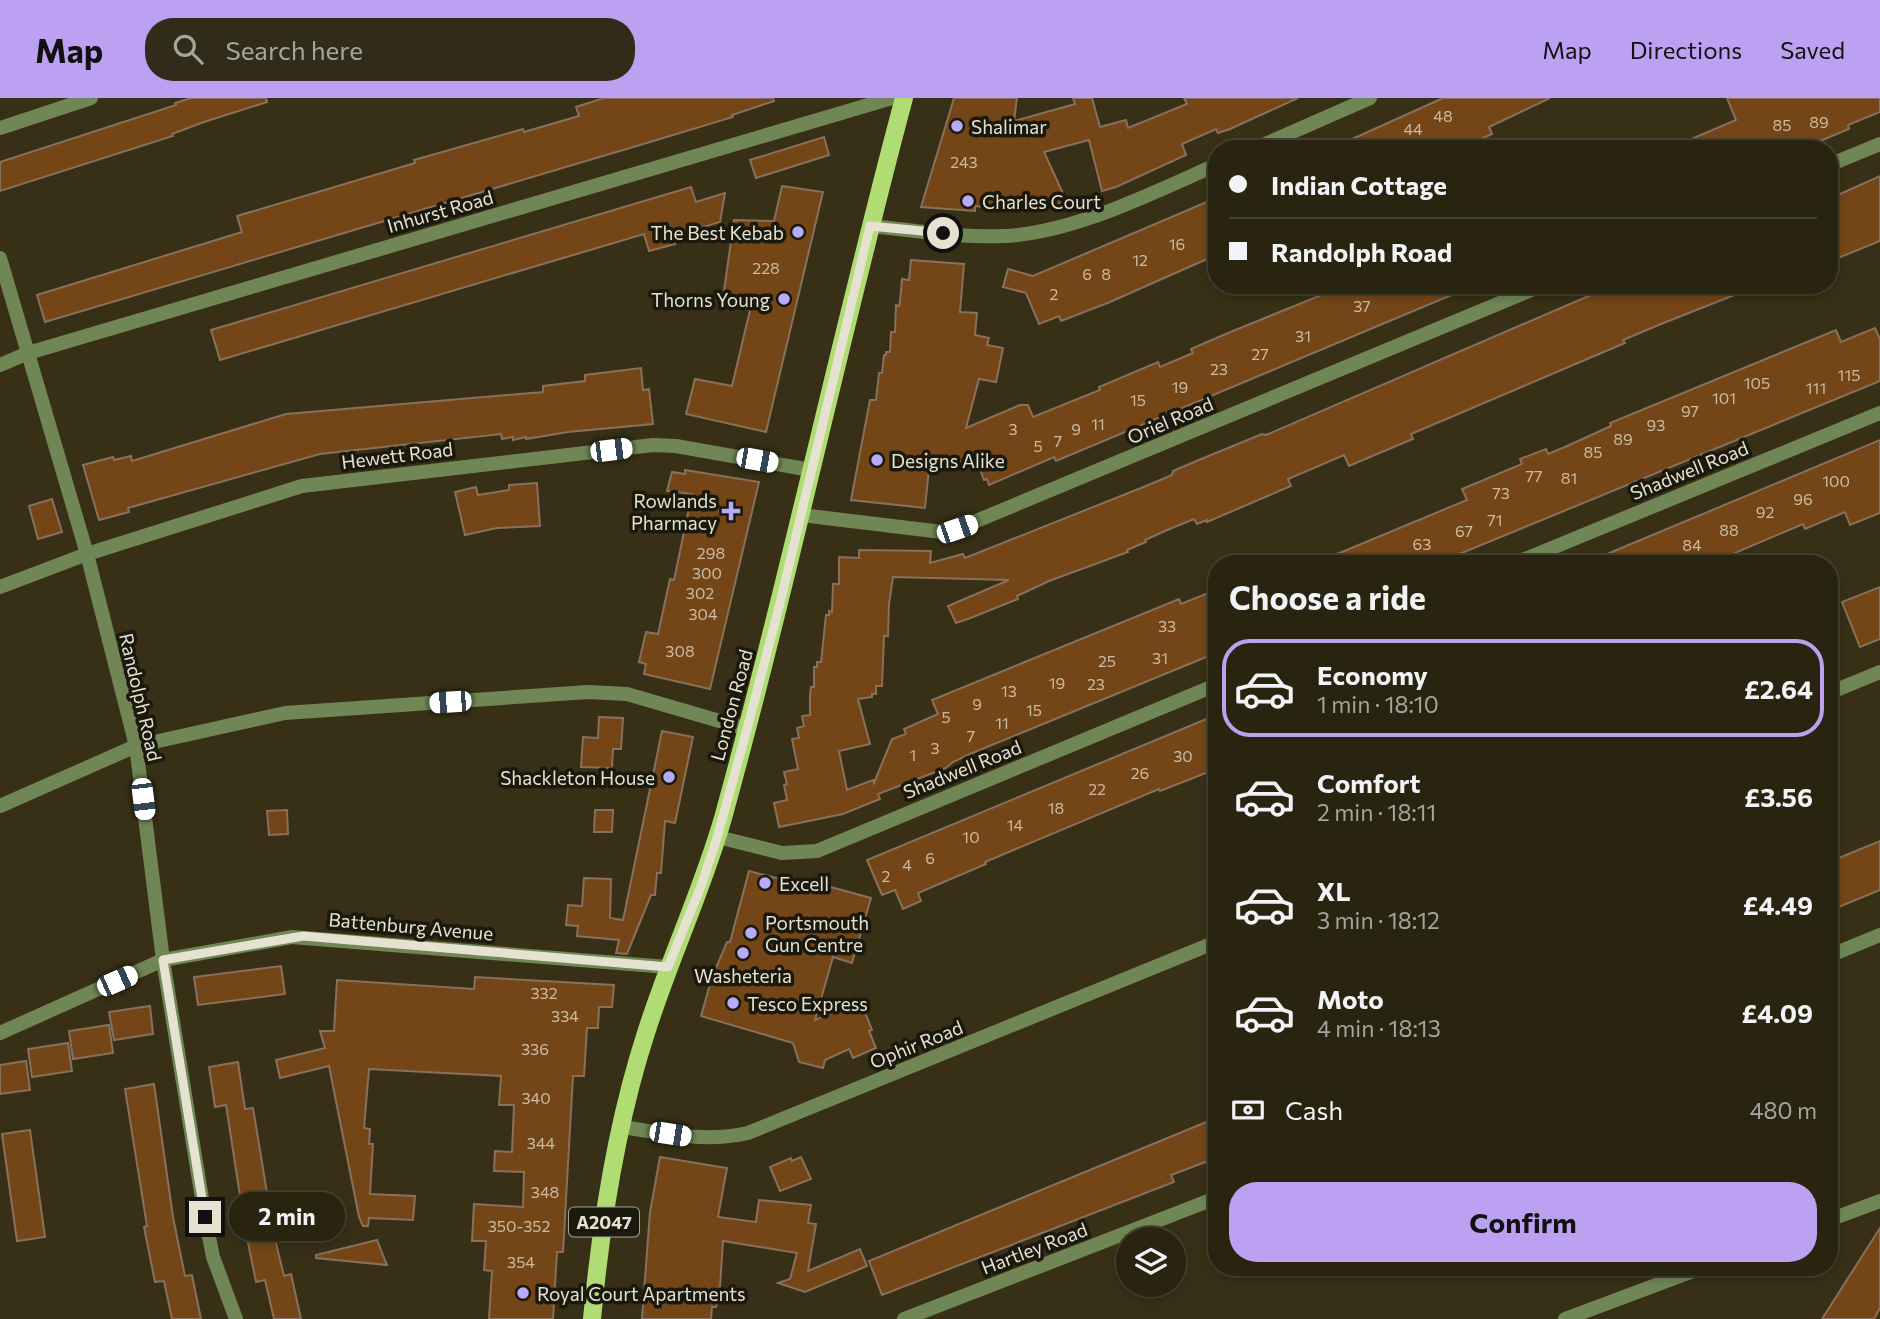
<!DOCTYPE html>
<meta charset="utf-8">
<style>
body{margin:0;font-family:Commissioner,sans-serif;background:#312c19;color:#f1f3f6;height:100vh;display:flex;flex-direction:column;font-size:26px;white-space:nowrap}
*{box-sizing:border-box;margin:0}
p{font-size:23px;color:#a5a49f}
.icon{flex:none;width:38px;height:38px;fill:none;stroke:currentColor;stroke-width:2;stroke-linecap:round;stroke-linejoin:round}
.map{position:relative;flex:1;overflow:hidden}
.panel{position:absolute;left:1208px;top:457px;width:630px;height:721px;display:flex;flex-direction:column;background:#292410;border-radius:28px;box-shadow:0 4px 10px #0003,0 0 0 2px #454130}
.panel>*{flex:none}
.top-card{position:absolute;left:1208px;top:42px;width:630px;height:154px;border-radius:28px;box-shadow:0 4px 10px #0003,0 0 0 2px #454130;display:grid;align-content:center;height:154px;padding:0 21px;background:#292410}
.controls{position:absolute;left:1116px;top:1129px;display:grid;gap:14px}
.controls a{display:grid;place-items:center;width:70px;height:70px;border-radius:50%;background:#292410;box-shadow:0 4px 10px #0003,0 0 0 2px #454130;font-size:35px}
.end{position:absolute;width:32px;height:32px;margin:-16px;border:9px solid #e6e2d2;background:#111;box-shadow:0 0 0 4px #111}
.from{border-radius:50%}
.bubble{position:absolute;height:49px;border-radius:24px;background:#292410;box-shadow:0 4px 10px #0003,0 0 0 2px #454130;font-size:23px;font-weight:700;line-height:49px;text-align:center}
.car{position:absolute;width:21px;height:42px;margin:-21px -10px;border-radius:9px;box-shadow:0 0 5px 2px #0007;background:linear-gradient(#fff 24%,#345 0 40%,#fff 0 76%,#345 0 86%,#fff 0)}
.top-card b{display:flex;align-items:center;gap:24px;height:66px;font-size:26px}
.top-card b+b{border-top:2px solid #454130}
.top-card i{width:18px;height:18px;background:#f1f3f6}
ul{padding:0;list-style:none}
li{display:flex;align-items:center;gap:21px;height:98px;margin:0 14px 10px;padding:0 7px;border:4px solid transparent;border-radius:28px}
li div{flex:1}
li b{display:block;font-size:26px}
li em{font-style:normal;font-weight:700}
li.selected{border-color:#bca0f2}
li>.icon{width:63px;height:63px;stroke-width:1.5}
h2{padding:0 21px;font-size:32px;line-height:84px}
.pay{display:flex;align-items:center;gap:18px;height:77px;padding:0 21px;font-size:26px}
.pay p{margin-inline-start:auto}
.action{display:flex;gap:14px;margin-top:auto;padding:14px 21px}
.action a{flex:1;height:80px;border-radius:28px;background:#bca0f2;color:#111;font-size:28px;font-weight:700;line-height:80px;text-align:center}
header{display:flex;align-items:center;gap:42px;box-sizing:border-box;height:98px;padding:0 35px;background:#bca0f2;color:#111}
header strong{font-size:33px}
nav{display:flex;gap:38px;margin-inline-start:auto;font-size:24px}
.search{width:490px;height:63px;background:#312c19;display:flex;align-items:center;gap:18px;box-sizing:border-box;padding:0 24px;border-radius:28px;color:#a5a49f;font-size:26px}
.map>svg:first-child{display:block}
</style>
<header>
<strong>Map</strong>
<div class="search"><svg class="icon" aria-label="search" viewBox="0 0 24 24"><circle cx="10" cy="10" r="6"/><path d="M15 15l6 6"/></svg>Search here</div>
<nav><a>Map</a><a>Directions</a><a>Saved</a></nav>
</header>
<div class="map">
<svg width="1880" height="1221" viewBox="0 0 1880 1221">
<rect width="100%" height="100%" fill="#373016"/>
<g fill="#744617" stroke="#88705c" stroke-width="2">
<polygon points="191,0 266,0 267,4 204,24 172,36 173,38 0,93 0,64 176,7 175,5"/>
<polygon points="604,0 773,0 774,3 732,17 733,19 650,44 45,224 37,197 242,134 237,118 415,65 414,62 523,31 524,34 579,18 576,9"/>
<polygon points="954,0 1017,0 1014,23 1075,6 1073,0 1092,0 1100,29 1126,22 1128,30 1187,6 1184,0 1298,0 1230,31 1218,35 1216,31 1182,46 1186,57 1116,89 1102,93 1089,42 1044,54 1067,104 1026,113 975,108 975,113 921,109"/>
<polygon points="1443,0 1550,0 1489,29 1492,36 1459,51 1330,51"/>
<polygon points="1727,0 1880,0 1880,14 1848,27 1849,31 1801,51 1668,51 1736,22"/>
<polygon points="824,39 829,57 756,80 750,62"/>
<polygon points="1880,78 1880,143 1838,160 1829,137 1829,101"/>
<polygon points="782,88 823,94 766,334 686,316 695,281 732,288 750,212 722,207 734,122 774,123"/>
<polygon points="691,89 696,104 725,95 720,124 672,138 675,146 649,153 644,136 220,262 211,232"/>
<polygon points="1216,100 1216,157 1110,204 1061,223 1059,218 1039,226 1026,195 1003,189 1008,171 1033,178"/>
<polygon points="911,162 964,166 960,214 977,215 975,237 989,240 987,247 1003,250 996,284 979,281 966,330 1020,307 1028,307 1033,319 1100,292 1099,289 1158,264 1160,269 1193,255 1191,251 1228,235 1346,187 1473,188 1056,363 1054,359 989,387 987,381 984,382 978,366 930,361 925,410 851,402 870,302 876,302 879,275 882,275 884,257 886,257 886,254 890,254 891,234 895,234 896,207 899,208 900,204 902,181 909,182"/>
<polygon points="1614,187 1757,188 1661,226 1623,242 1625,245 1411,336 1413,341 1396,348 1349,368 1344,357 1288,381 1291,388 1207,424 1207,422 1197,426 1194,421 1165,433 1145,442 1146,444 1127,452 1128,454 1049,483 1017,498 1018,501 968,521 956,525 948,508 1009,482 893,479 889,506 888,538 884,538 882,588 876,588 876,596 872,596 872,599 858,601 870,646 839,653 847,692 873,682 874,685 892,641 906,636 904,631 938,616 932,602 1179,501 1181,506 1216,492 1216,555 970,656 953,664 946,670 878,696 880,701 843,716 779,729 774,705 787,702 784,687 787,686 784,674 798,671 792,641 799,640 797,630 804,628 802,618 810,617 810,597 811,589 814,589 814,569 817,569 817,564 821,564 826,517 829,517 829,513 832,514 833,486 839,486 839,459 859,460 859,452 931,453 930,465 963,456 965,460 1146,388 1172,377 1173,373 1194,364 1262,336 1266,337"/>
<polygon points="1875,230 1880,241 1880,283 1435,466 1313,466 1467,402 1462,391 1522,366 1520,361 1546,351 1548,356 1565,349 1611,328 1610,325 1836,232 1841,244"/>
<polygon points="641,270 643,292 649,291 653,326 568,334 526,341 526,339 513,342 513,339 502,341 501,336 320,356 128,410 129,414 99,422 83,367 113,359 114,362 131,358 132,363 286,316 543,294 543,288 585,283 585,277"/>
<polygon points="1880,342 1880,415 1850,427 1845,414 1805,431 1803,426 1709,466 1583,466"/>
<polygon points="685,372 759,384 710,591 644,576 646,566 639,564 646,534 658,536 670,481 674,482 692,396 667,393 672,374 685,376"/>
<polygon points="537,385 540,428 497,430 465,437 455,394 476,389 478,397 509,392 509,387"/>
<polygon points="52,401 62,434 38,441 29,408"/>
<polygon points="1880,489 1880,541 1860,549 1842,504"/>
<polygon points="1216,617 1216,671 1160,693 1159,691 985,764 986,766 918,795 921,803 903,811 895,792 882,797 867,762"/>
<polygon points="599,619 623,620 621,651 613,651 612,670 581,669 583,639 598,640"/>
<polygon points="662,633 693,639 675,725 665,723 661,775 657,775 655,797 651,797 627,856 616,855 619,842 577,838 578,828 566,827 568,807 582,808 584,780 611,781 610,820 623,822"/>
<polygon points="287,712 288,736 269,737 267,713"/>
<polygon points="595,712 613,712 612,734 594,734"/>
<polygon points="1880,743 1880,792 1829,813 1829,764"/>
<polygon points="749,773 791,784 792,781 820,789 820,786 871,800 852,865 833,859 815,922 857,904 861,913 864,912 872,932 869,933 876,950 853,960 849,951 825,962 823,970 799,964 793,945 701,918 712,879 727,844 730,844"/>
<polygon points="281,868 285,896 198,907 194,879"/>
<polygon points="475,879 614,887 612,909 599,909 598,930 587,930 584,978 573,978 563,1154 557,1154 553,1221 489,1221 492,1173 484,1172 486,1143 472,1143 474,1106 523,1109 524,1074 494,1073 495,1053 512,1054 514,1007 499,1007 501,978 369,971 364,1030 370,1031 369,1046 373,1046 370,1096 415,1098 413,1122 369,1120 368,1128 363,1128 359,1119 329,968 280,980 276,962 325,950 320,933 334,933 337,882 474,891"/>
<polygon points="150,908 153,936 114,942 109,914"/>
<polygon points="109,927 113,955 73,961 69,933"/>
<polygon points="68,945 72,973 32,979 28,951"/>
<polygon points="26,963 30,992 0,996 0,967"/>
<polygon points="238,964 245,1011 253,1010 274,1137 284,1178 291,1176 301,1221 274,1221 265,1182 256,1184 245,1130 226,1007 215,1009 209,969"/>
<polygon points="154,986 173,1119 185,1178 192,1177 201,1221 172,1221 164,1183 155,1184 144,1129 147,1128 125,991"/>
<polygon points="1216,1020 1216,1060 1171,1077 1174,1084 882,1197 869,1163"/>
<polygon points="30,1032 45,1139 17,1143 2,1036"/>
<polygon points="660,1059 727,1070 718,1119 756,1124 759,1102 811,1107 808,1125 816,1126 808,1173 860,1151 867,1168 805,1194 778,1185 790,1181 797,1155 723,1143 719,1204 717,1204 716,1209 712,1209 711,1221 642,1221 650,1114"/>
<polygon points="801,1059 811,1081 780,1093 770,1069 791,1060 792,1063"/>
<polygon points="1880,1130 1880,1210 1874,1221 1822,1221"/>
<polygon points="377,1142 387,1167 316,1160 316,1157"/>
</g>
<g fill="none" stroke-linecap="round" stroke-linejoin="round">
<g stroke="#708755" stroke-width="14">
<polyline points="0,30 91,0"/>
<polyline points="1254,51 1370,0"/>
<polyline points="1829,67 1880,46"/>
<path d="M 870,128 C 914,132 959,140 1004,138 C 1074,135 1152,95 1216,67"/>
<polyline points="0,160 87,456 136,648 163,862 205,1119 213,1159 236,1221"/>
<polyline points="0,267 28,255 892,0"/>
<polyline points="801,417 942,434 957,431 1543,187"/>
<polyline points="1513,466 1880,315"/>
<polyline points="0,489 87,456 302,388 653,347 676,348 811,372"/>
<polyline points="1829,595 1880,574"/>
<polyline points="0,708 136,648 285,615 588,594 627,596 747,631"/>
<polyline points="718,739 782,755 817,753 1216,587"/>
<polyline points="1829,858 1880,837"/>
<polyline points="0,935 163,862 292,839 668,869"/>
<path d="M 622,1029 C 664,1035 705,1045 748,1035 L 1216,844"/>
<polyline points="1829,1122 1880,1103"/>
<polyline points="904,1221 1216,1100"/>
<polyline points="1565,1221 1704,1169"/>
</g>
<path stroke="#afdd73" stroke-width="18" d="M 592,1221 C 601,1125 616,1027 646,935 C 669,862 702,793 723,720 C 789,481 840,239 904,0"/>
</g>
<g fill="none" stroke-linecap="round" stroke-linejoin="round">
<polyline stroke="#e6e2d2" stroke-width="9" points="205,1119 163,862 303,838 668,869 701,788 717,740 747,631 779,509 870,128 943,135"/>
</g>
<g fill="#b6abf8" stroke="#1b180d" stroke-width="2.5">
<circle cx="957" cy="28" r="7"/>
<circle cx="968" cy="103" r="7"/>
<circle cx="798" cy="134" r="7"/>
<circle cx="784" cy="201" r="7"/>
<circle cx="877" cy="362" r="7"/>
<path d="M727.5 402.5h7v7h7v7h-7v7h-7v-7h-7v-7h7z"/>
<circle cx="669" cy="679" r="7"/>
<circle cx="765" cy="785" r="7"/>
<circle cx="751" cy="835" r="7"/>
<circle cx="743" cy="855" r="7"/>
<circle cx="733" cy="905" r="7"/>
<circle cx="523" cy="1195" r="7"/>
</g>
<g text-anchor="middle" dominant-baseline="central" stroke-width="7" stroke-linejoin="round" paint-order="stroke">
<g font-size="16" fill="#cabba3">
<text x="1443" y="17">48</text>
<text x="1819" y="23">89</text>
<text x="1782" y="26">85</text>
<text x="1413" y="30">44</text>
<text x="964" y="63">243</text>
<text x="1177" y="145">16</text>
<text x="1140" y="161">12</text>
<text x="766" y="169">228</text>
<text x="1087" y="175">6</text>
<text x="1106" y="175">8</text>
<text x="1054" y="195">2</text>
<text x="1362" y="207">37</text>
<text x="1303" y="237">31</text>
<text x="1260" y="255">27</text>
<text x="1219" y="270">23</text>
<text x="1849" y="276">115</text>
<text x="1757" y="284">105</text>
<text x="1180" y="288">19</text>
<text x="1816" y="289">111</text>
<text x="1724" y="299">101</text>
<text x="1138" y="301">15</text>
<text x="1690" y="312">97</text>
<text x="1098" y="325">11</text>
<text x="1656" y="326">93</text>
<text x="1013" y="330">3</text>
<text x="1076" y="330">9</text>
<text x="1623" y="340">89</text>
<text x="1058" y="342">7</text>
<text x="1038" y="347">5</text>
<text x="1593" y="353">85</text>
<text x="1534" y="377">77</text>
<text x="1569" y="379">81</text>
<text x="1836" y="382">100</text>
<text x="1501" y="394">73</text>
<text x="1803" y="400">96</text>
<text x="1765" y="413">92</text>
<text x="1495" y="421">71</text>
<text x="1729" y="431">88</text>
<text x="1464" y="432">67</text>
<text x="1422" y="445">63</text>
<text x="1692" y="446">84</text>
<text x="711" y="454">298</text>
<text x="707" y="474">300</text>
<text x="700" y="494">302</text>
<text x="703" y="515">304</text>
<text x="1167" y="527">33</text>
<text x="680" y="552">308</text>
<text x="1160" y="559">31</text>
<text x="1107" y="562">25</text>
<text x="1057" y="584">19</text>
<text x="1096" y="585">23</text>
<text x="1009" y="592">13</text>
<text x="977" y="605">9</text>
<text x="1034" y="611">15</text>
<text x="946" y="618">5</text>
<text x="1002" y="624">11</text>
<text x="971" y="637">7</text>
<text x="935" y="649">3</text>
<text x="913" y="656">1</text>
<text x="1183" y="657">30</text>
<text x="1140" y="674">26</text>
<text x="1097" y="690">22</text>
<text x="1056" y="709">18</text>
<text x="1015" y="726">14</text>
<text x="971" y="738">10</text>
<text x="930" y="759">6</text>
<text x="907" y="766">4</text>
<text x="886" y="777">2</text>
<text x="544" y="894">332</text>
<text x="565" y="917">334</text>
<text x="535" y="950">336</text>
<text x="536" y="999">340</text>
<text x="541" y="1044">344</text>
<text x="545" y="1093">348</text>
<text x="519" y="1127">350-352</text>
<text x="521" y="1163">354</text>
</g>
<rect fill="#1b180d" stroke="#a9a597" stroke-width="2" x="569" y="1109.5" width="70" height="29" rx="5"/>
<g font-size="18" font-weight="bold" fill="#e6e2d2">
<text x="604" y="1124">A2047</text>
</g>
<g font-size="19" fill="#e6e2d2" stroke="#1b180d" text-anchor="start">
<text x="971" y="28">Shalimar</text>
<text x="982" y="103">Charles Court</text>
<text x="784" y="134" text-anchor="end">The Best Kebab</text>
<text x="770" y="201" text-anchor="end">Thorns Young</text>
<text x="891" y="362">Designs Alike</text>
<text x="717" y="402" text-anchor="end">Rowlands<tspan x="717" dy="22">Pharmacy</tspan></text>
<text x="655" y="679" text-anchor="end">Shackleton House</text>
<text x="779" y="785">Excell</text>
<text x="765" y="824">Portsmouth<tspan x="765" dy="22">Gun Centre</tspan></text>
<text x="743" y="877" text-anchor="middle">Washeteria</text>
<text x="747" y="905">Tesco Express</text>
<text x="537" y="1195">Royal Court Apartments</text>
</g>
<g font-size="19" fill="#e6e2d2" stroke="#1b180d">
<text transform="translate(440 113) rotate(-16)">Inhurst Road</text>
<text transform="translate(1170 322) rotate(-23)">Oriel Road</text>
<text transform="translate(397 357) rotate(-7)">Hewett Road</text>
<text transform="translate(1689 372) rotate(-22)">Shadwell Road</text>
<text transform="translate(141 599) rotate(77)">Randolph Road</text>
<text transform="translate(731 607) rotate(-75)">London Road</text>
<text transform="translate(962 671) rotate(-22)">Shadwell Road</text>
<text transform="translate(411 828) rotate(5)">Battenburg Avenue</text>
<text transform="translate(916 946) rotate(-22)">Ophir Road</text>
<text transform="translate(1034 1150) rotate(-21)">Hartley Road</text>
</g>
</g>
</svg>
<div class="controls">
<a><svg class="icon" aria-label="layers" viewBox="0 0 24 24"><path d="M12 4l9 5-9 5-9-5zM3 14l9 5 9-5"/></svg></a>
</div>
<i class="end from" style="left:943px;top:135px"></i>
<i class="end" style="left:205px;top:1119px"></i>
<div class="bubble" style="left:229px;top:1094px;width:116px">2 min</div>
<i class="car" style="left:611px;top:352px;rotate:83deg"></i>
<i class="car" style="left:757px;top:362px;rotate:100deg"></i>
<i class="car" style="left:957px;top:431px;rotate:71deg"></i>
<i class="car" style="left:450px;top:604px;rotate:266deg"></i>
<i class="car" style="left:143px;top:701px;rotate:173deg"></i>
<i class="car" style="left:117px;top:883px;rotate:66deg"></i>
<i class="car" style="left:670px;top:1036px;rotate:99deg"></i>
<div class="top-card">
<b><i class="from"></i>Indian Cottage</b>
<b><i></i>Randolph Road</b>
</div>
<section class="panel">
<h2>Choose a ride</h2>
<ul>
<li class="selected"><svg class="icon" aria-label="car" viewBox="0 0 24 24"><path d="M5 17H2v-5l4-1 3-4h7l3 4 3 1v5h-3M9 17h6M6 11h13"/><circle cx="7" cy="17" r="2"/><circle cx="17" cy="17" r="2"/></svg><div><b>Economy</b><p>1 min · 18:10</p></div><em>£2.64</em></li>
<li><svg class="icon" aria-label="car" viewBox="0 0 24 24"><path d="M5 17H2v-5l4-1 3-4h7l3 4 3 1v5h-3M9 17h6M6 11h13"/><circle cx="7" cy="17" r="2"/><circle cx="17" cy="17" r="2"/></svg><div><b>Comfort</b><p>2 min · 18:11</p></div><em>£3.56</em></li>
<li><svg class="icon" aria-label="car" viewBox="0 0 24 24"><path d="M5 17H2v-5l4-1 3-4h7l3 4 3 1v5h-3M9 17h6M6 11h13"/><circle cx="7" cy="17" r="2"/><circle cx="17" cy="17" r="2"/></svg><div><b>XL</b><p>3 min · 18:12</p></div><em>£4.49</em></li>
<li><svg class="icon" aria-label="car" viewBox="0 0 24 24"><path d="M5 17H2v-5l4-1 3-4h7l3 4 3 1v5h-3M9 17h6M6 11h13"/><circle cx="7" cy="17" r="2"/><circle cx="17" cy="17" r="2"/></svg><div><b>Moto</b><p>4 min · 18:13</p></div><em>£4.09</em></li>
</ul>
<div class="pay"><svg class="icon" aria-label="cash" viewBox="0 0 24 24"><path d="M3 7h18v10H3z"/><circle cx="12" cy="12" r="2"/></svg>Cash<p>480 m</p></div>
<div class="action"><a>Confirm</a></div>
</section>
</div>
